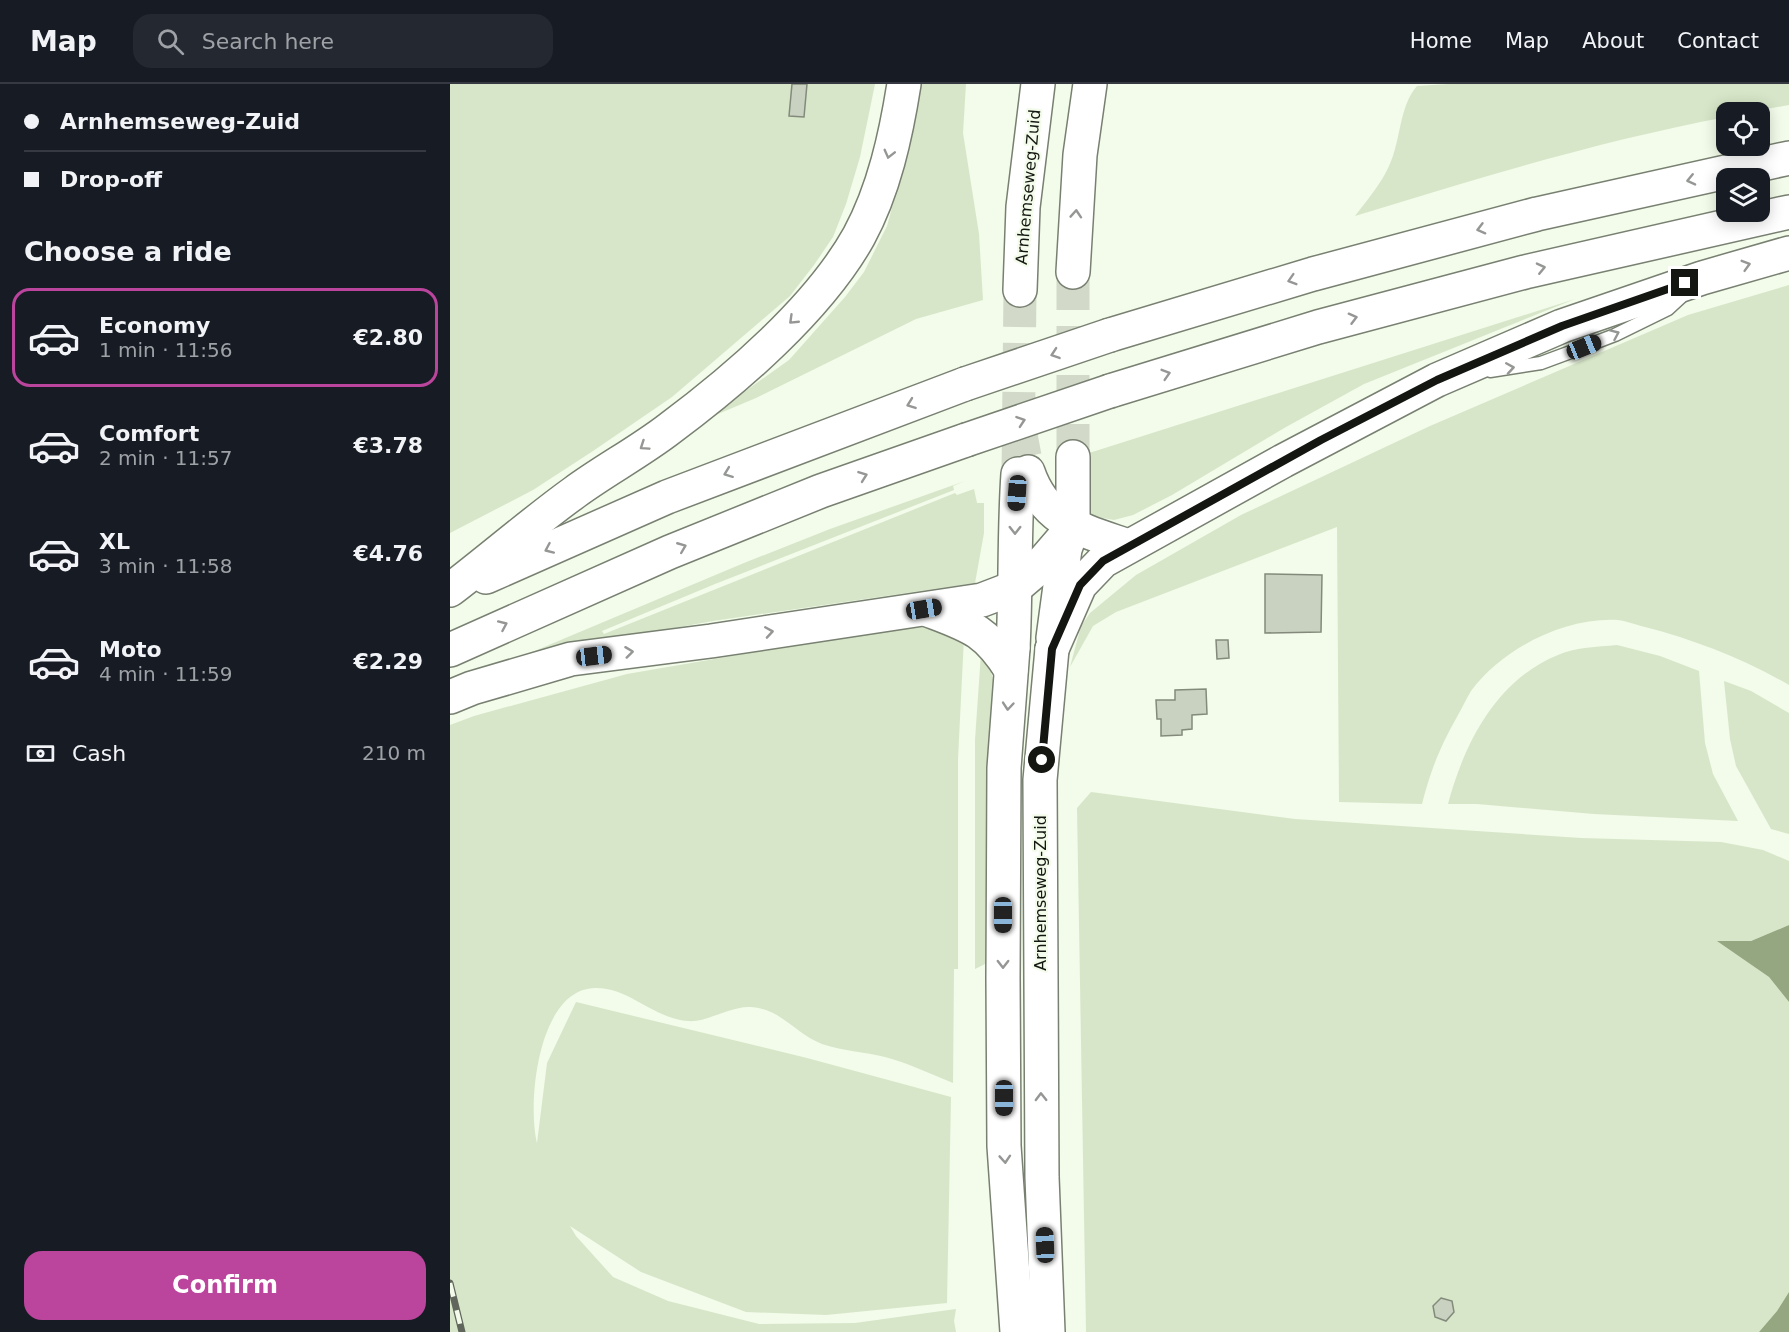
<!DOCTYPE html>
<meta charset="utf-8">
<style>
body{margin:0;font-family:"DejaVu Sans",sans-serif;background:#242831;color:#f1f3f6;height:100vh;display:flex;flex-direction:column;font-size:22px;white-space:nowrap}
*{box-sizing:border-box;margin:0}
p{font-size:20px;color:#9ea1a6}
.icon{flex:none;width:33px;height:33px;fill:none;stroke:currentColor;stroke-width:2;stroke-linecap:round;stroke-linejoin:round}
.map{position:relative;flex:1;overflow:hidden}
.drawer{display:flex;flex-direction:column;background:#171b24;width:450px}
.drawer>*{flex:none}
.hud{display:grid;align-content:center;height:132px;padding:0 24px;background:#171b24}
.buttons{position:absolute;left:1266px;top:18px;display:grid;gap:12px}
.buttons a{display:grid;place-items:center;width:54px;height:54px;border-radius:12px;background:#171b24;box-shadow:0 3px 15px #0003;font-size:30px}
.end{position:absolute;width:27px;height:27px;margin:-14px;border:8px solid #141711;background:#fff;box-shadow:0 0 0 3px #fff}
.from{border-radius:50%}
.car{position:absolute;width:18px;height:36px;margin:-18px -9px;border-radius:8px;box-shadow:0 0 4px 2px #0007;background:linear-gradient(#222 24%,#8ab4d8 0 40%,#222 0 76%,#8ab4d8 0 86%,#222 0)}
.hud b{display:flex;align-items:center;gap:21px;height:57px;font-size:22px}
.hud b+b{border-top:2px solid #363941}
.hud i{width:15px;height:15px;background:#f1f3f6}
ul{padding:0;list-style:none}
li{display:flex;align-items:center;gap:18px;height:99px;margin:0 12px 9px;padding:0 12px;border:3px solid transparent;border-radius:18px}
li div{flex:1}
li b{display:block;font-size:22px}
li em{font-style:normal;font-weight:700}
li.current{border-color:#bb459d}
li>.icon{width:54px;height:54px;stroke-width:1.5}
h2{padding:0 24px;font-size:27px;line-height:72px}
.pay{display:flex;align-items:center;gap:15px;height:66px;padding:0 24px;font-size:22px}
.pay p{margin-inline-start:auto}
.primary-button{display:flex;gap:12px;margin-top:auto;padding:12px 24px}
.primary-button a{flex:1;height:69px;border-radius:18px;background:#bb459d;color:#fff;font-size:24px;font-weight:700;line-height:69px;text-align:center}
header{display:flex;align-items:center;gap:36px;box-sizing:border-box;height:84px;padding:0 30px;background:#171b24;border-bottom:2px solid #363941}
header strong{font-size:28px}
nav{display:flex;gap:33px;margin-inline-start:auto;font-size:21px}
.search{width:420px;height:54px;background:#242831;display:flex;align-items:center;gap:15px;box-sizing:border-box;padding:0 21px;border-radius:18px;color:#9ea1a6;font-size:22px}
main{display:flex;flex:1;min-height:0}
.map>svg:first-child{display:block}
</style>
<header>
<strong>Map</strong>
<div class="search"><svg class="icon" aria-label="search" viewBox="0 0 24 24"><circle cx="10" cy="10" r="6"/><path d="M15 15l6 6"/></svg>Search here</div>
<nav><a>Home</a><a>Map</a><a>About</a><a>Contact</a></nav>
</header>
<main>
<section class="drawer">
<div class="hud">
<b><i class="from"></i>Arnhemseweg-Zuid</b>
<b><i></i>Drop-off</b>
</div>
<h2>Choose a ride</h2>
<ul>
<li class="current"><svg class="icon" aria-label="car" viewBox="0 0 24 24"><path d="M5 17H2v-5l4-1 3-4h7l3 4 3 1v5h-3M9 17h6M6 11h13"/><circle cx="7" cy="17" r="2"/><circle cx="17" cy="17" r="2"/></svg><div><b>Economy</b><p>1 min · 11:56</p></div><em>€2.80</em></li>
<li><svg class="icon" aria-label="car" viewBox="0 0 24 24"><path d="M5 17H2v-5l4-1 3-4h7l3 4 3 1v5h-3M9 17h6M6 11h13"/><circle cx="7" cy="17" r="2"/><circle cx="17" cy="17" r="2"/></svg><div><b>Comfort</b><p>2 min · 11:57</p></div><em>€3.78</em></li>
<li><svg class="icon" aria-label="car" viewBox="0 0 24 24"><path d="M5 17H2v-5l4-1 3-4h7l3 4 3 1v5h-3M9 17h6M6 11h13"/><circle cx="7" cy="17" r="2"/><circle cx="17" cy="17" r="2"/></svg><div><b>XL</b><p>3 min · 11:58</p></div><em>€4.76</em></li>
<li><svg class="icon" aria-label="car" viewBox="0 0 24 24"><path d="M5 17H2v-5l4-1 3-4h7l3 4 3 1v5h-3M9 17h6M6 11h13"/><circle cx="7" cy="17" r="2"/><circle cx="17" cy="17" r="2"/></svg><div><b>Moto</b><p>4 min · 11:59</p></div><em>€2.29</em></li>
</ul>
<div class="pay"><svg class="icon" aria-label="cash" viewBox="0 0 24 24"><path d="M3 7h18v10H3z"/><circle cx="12" cy="12" r="2"/></svg>Cash<p>210 m</p></div>
<div class="primary-button"><a>Confirm</a></div>
</section>
<div class="map">
<svg width="1339" height="1248" viewBox="0 0 1339 1248">
<rect width="100%" height="100%" fill="#f3fbea"/>
<g fill="#d7e6c8">
<polygon points="0,0 425,0 410,73 396,120 383,153 364,181 340,212 222,313 143,367 83,406 0,449"/>
<polygon points="465,0 516,0 513,49 529,150 533,216 466,235 306,314 256,335 339,276 395,213 414,188 437,142 449,98"/>
<path d="M 999,0 L 1339,0 L 1339,21 L 1300,28 L 1276,28 L 1276,33 C 1150,57 1028,94 905,132 C 917,116 931,100 939,82 C 951,57 949,22 967,2 Z"/>
<path d="M 1339,201 L 1339,601 C 1296,576 1243,555 1195,543 C 1187,541 1177,537 1168,536 C 1115,533 1053,564 1021,607 C 1016,615 1012,624 1008,631 C 990,663 981,685 972,720 L 889,718 L 887,443 L 666,528 L 643,542 L 620,583 L 631,542 L 640,529 L 686,491 L 791,431 L 980,342 L 1238,231 Z"/>
<polygon points="1125,215 914,300 836,343 722,411 683,431 664,436 643,432 634,421 636,370"/>
<polygon points="515,397 503,402 504,406 265,500 152,547 154,550 505,409 507,411 524,405 527,419 534,419 534,449 525,499 263,537 75,571 294,479 380,445"/>
<path d="M 491,541 L 514,553 L 508,675 L 508,885 L 504,885 L 503,999 C 481,990 458,979 435,973 C 415,968 392,967 372,960 C 346,950 330,924 300,923 C 280,922 256,939 238,937 C 204,935 179,903 145,904 C 88,905 77,1019 87,1059 L 97,979 L 126,918 L 357,974 L 501,1013 L 497,1219 L 376,1231 L 296,1228 L 191,1188 L 120,1142 L 126,1152 L 163,1193 L 218,1217 L 309,1240 L 405,1239 L 506,1225 L 504,1237 L 506,1248 L 0,1248 L 0,641 L 24,632 L 177,590 L 346,561 L 445,546 Z"/>
<path d="M 1167,561 L 1210,572 L 1249,587 L 1255,659 L 1263,690 L 1288,737 L 1144,730 L 1027,720 L 998,720 C 1014,660 1046,596 1108,571 C 1127,563 1147,563 1167,561 Z"/>
<polygon points="531,569 537,575 545,602 539,878 525,885 525,656"/>
<polygon points="1274,597 1301,607 1339,629 1339,750 1321,745 1286,682 1280,655"/>
<polygon points="641,708 845,735 1131,754 1271,758 1313,766 1339,777 1339,841 1301,857 1268,857 1319,893 1339,918 1339,1208 1327,1227 1309,1248 636,1248 627,724"/>
</g>
<g fill="#94a780">
<polygon points="1339,841 1339,918 1319,893 1267,857 1301,857"/>
<polygon points="1339,1208 1339,1248 1309,1248 1327,1227"/>
</g>
<g fill="#c9d2c1" stroke="#838a7b" stroke-width="1.5">
<polygon points="342,0 357,0 354,33 339,32"/>
<polygon points="815,490 872,491 871,548 815,549"/>
<polygon points="766,556 778,556 779,574 767,575"/>
<polygon points="756,605 757,630 742,631 742,645 732,646 732,651 711,652 711,635 707,635 706,616 725,616 725,606"/>
<polygon points="991,1214 1002,1217 1004,1228 996,1237 985,1233 983,1222"/>
</g>
<g fill="none" stroke-linecap="round" stroke-linejoin="round">
<g stroke="#d2d9c9" stroke-width="33" stroke-dasharray="33 16" stroke-linecap="butt">
<polyline points="623,373 623,188"/>
<polyline points="568,390 570,206"/>
</g>
<polyline stroke="#d2d9c9" stroke-width="33" stroke-dasharray="33 16" stroke-linecap="butt" points="569,340 578,388"/>
<g stroke="#788071" stroke-width="15">
<polyline id="lane" points="1040,287 1091,279 1118,269 1165,251 1218,225 1231,213"/>
</g>
<g stroke="#788071" stroke-width="36">
<g id="secondary">
<polyline points="563,564 554,684 553,894 554,1062 567,1248"/>
<polyline points="598,1248 592,1093 590,696 602,565"/>
</g>
</g>
<g stroke="#788071" stroke-width="36">
<g id="primary">
<polyline points="623,188 630,71 640,0"/>
<polyline points="570,206 573,123 588,0"/>
<polyline points="603,554 615,465 623,443 623,373"/>
<path d="M 563,564 C 566,506 564,448 568,390"/>
</g>
</g>
<g stroke="#788071" stroke-width="36">
<g id="highway">
<polyline points="660,251 863,190 1087,130 1339,74"/>
<polyline points="660,307 868,243 1075,188 1339,128"/>
<path d="M 578,388 C 595,438 632,446 678,462"/>
<polyline points="36,493 217,413 515,300"/>
<path d="M 0,506 C 42,474 82,439 125,408 C 155,386 189,368 219,345 C 285,296 369,224 409,152 C 434,106 446,51 454,0"/>
<path d="M 478,526 C 520,542 536,546 561,586"/>
<polyline points="602,565 630,501 653,477 833,377 987,296 1112,242 1252,194 1339,169"/>
<polyline points="0,566 220,468 371,407 516,356"/>
<polyline points="0,613 22,604 121,575 261,557 532,516 566,503 586,486 623,443"/>
</g>
</g>
<use href="#lane" stroke="#fff" stroke-width="12"/>
<use href="#secondary" stroke="#fff" stroke-width="33"/>
<use href="#primary" stroke="#fff" stroke-width="33"/>
<use href="#highway" stroke="#fff" stroke-width="33"/>
<g stroke="#61665c" stroke-width="7">
<polyline id="rail" points="0,1199 12,1248"/>
</g>
<use href="#rail" stroke="#f3fbea" stroke-width="4.5" stroke-dasharray="14" stroke-linecap="butt"/>
<g stroke="#788071" stroke-width="36" stroke-linecap="butt">
<g id="highway-bridge">
<polyline points="515,300 660,251"/>
<polyline points="516,356 660,307"/>
</g>
</g>
<use href="#highway-bridge" stroke="#fff" stroke-width="33"/>
</g>
<defs><path id="oneway-chevron" d="M-2-3.5L2.5 0L-2 3.5" fill="none" stroke-width="1.6" stroke-linecap="round" stroke-linejoin="round" transform="scale(1.5)"/></defs>
<g stroke="#959794">
<use href="#oneway-chevron" transform="translate(439 70) rotate(104)"/>
<use href="#oneway-chevron" transform="translate(1241 96) rotate(167)"/>
<use href="#oneway-chevron" transform="translate(626 130) rotate(-86)"/>
<use href="#oneway-chevron" transform="translate(1031 145) rotate(165)"/>
<use href="#oneway-chevron" transform="translate(1296 181) rotate(-16)"/>
<use href="#oneway-chevron" transform="translate(1091 184) rotate(-13)"/>
<use href="#oneway-chevron" transform="translate(842 196) rotate(163)"/>
<use href="#oneway-chevron" transform="translate(903 234) rotate(-15)"/>
<use href="#oneway-chevron" transform="translate(343 236) rotate(136)"/>
<use href="#oneway-chevron" transform="translate(1165 250) rotate(-24)"/>
<use href="#oneway-chevron" transform="translate(605 270) rotate(161)"/>
<use href="#oneway-chevron" transform="translate(1060 284) rotate(-9)"/>
<use href="#oneway-chevron" transform="translate(716 290) rotate(-17)"/>
<use href="#oneway-chevron" transform="translate(461 320) rotate(160)"/>
<use href="#oneway-chevron" transform="translate(571 337) rotate(-19)"/>
<use href="#oneway-chevron" transform="translate(194 362) rotate(146)"/>
<use href="#oneway-chevron" transform="translate(278 389) rotate(159)"/>
<use href="#oneway-chevron" transform="translate(413 392) rotate(-20)"/>
<use href="#oneway-chevron" transform="translate(565 446) rotate(90)"/>
<use href="#oneway-chevron" transform="translate(232 463) rotate(-22)"/>
<use href="#oneway-chevron" transform="translate(99 465) rotate(156)"/>
<use href="#oneway-chevron" transform="translate(53 541) rotate(-24)"/>
<use href="#oneway-chevron" transform="translate(319 548) rotate(-9)"/>
<use href="#oneway-chevron" transform="translate(179 568) rotate(-7)"/>
<use href="#oneway-chevron" transform="translate(558 622) rotate(95)"/>
<use href="#oneway-chevron" transform="translate(553 880) rotate(90)"/>
<use href="#oneway-chevron" transform="translate(591 1013) rotate(-91)"/>
<use href="#oneway-chevron" transform="translate(555 1075) rotate(86)"/>
</g>
<g fill="none" stroke-linecap="round" stroke-linejoin="round">
<polyline stroke="#141711" stroke-width="8" points="592,676 602,565 630,501 653,477 871,356 987,296 1112,242 1235,199"/>
</g>
<g text-anchor="middle" dominant-baseline="central" stroke-width="4.5" stroke-linejoin="round" paint-order="stroke">
<g font-size="16" fill="#141711" stroke="#f3fbea">
<text transform="translate(578 103) rotate(-85)">Arnhemseweg-Zuid</text>
<text transform="translate(590 809) rotate(-90)">Arnhemseweg-Zuid</text>
</g>
</g>
</svg>
<div class="buttons">
<a><svg class="icon" aria-label="locate" viewBox="0 0 24 24"><circle cx="12" cy="12" r="6"/><path d="M12 2v4M12 18v4M2 12h4M18 12h4"/></svg></a>
<a><svg class="icon" aria-label="layers" viewBox="0 0 24 24"><path d="M12 4l9 5-9 5-9-5zM3 14l9 5 9-5"/></svg></a>
</div>
<i class="end from" style="left:592px;top:676px"></i>
<i class="end" style="left:1235px;top:199px"></i>
<i class="car" style="left:1134px;top:263px;rotate:68deg"></i>
<i class="car" style="left:567px;top:409px;rotate:184deg"></i>
<i class="car" style="left:474px;top:525px;rotate:81deg"></i>
<i class="car" style="left:144px;top:572px;rotate:83deg"></i>
<i class="car" style="left:553px;top:831px;rotate:180deg"></i>
<i class="car" style="left:554px;top:1014px;rotate:180deg"></i>
<i class="car" style="left:595px;top:1161px;rotate:358deg"></i>
</div>
</main>
